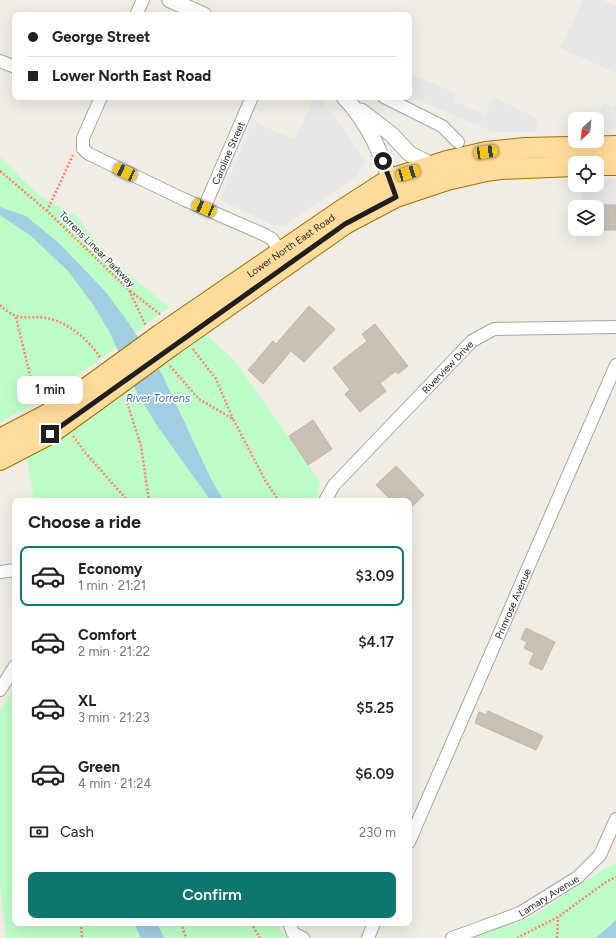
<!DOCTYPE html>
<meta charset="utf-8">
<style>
body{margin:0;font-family:Figtree,sans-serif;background:#f2f2f2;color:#222;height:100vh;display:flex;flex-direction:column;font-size:15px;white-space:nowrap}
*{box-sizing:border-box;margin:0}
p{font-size:13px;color:#767676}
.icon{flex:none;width:22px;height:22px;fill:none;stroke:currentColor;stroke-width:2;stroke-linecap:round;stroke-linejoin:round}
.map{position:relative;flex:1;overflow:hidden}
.sheet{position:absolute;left:12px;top:498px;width:400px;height:428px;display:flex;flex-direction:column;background:#fff;border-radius:8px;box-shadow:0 4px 16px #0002}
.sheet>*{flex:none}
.top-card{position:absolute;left:12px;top:12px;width:400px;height:88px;border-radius:8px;box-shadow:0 4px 16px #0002;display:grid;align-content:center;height:88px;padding:0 16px;background:#fff}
.needle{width:26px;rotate:207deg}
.controls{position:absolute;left:568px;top:112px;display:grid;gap:8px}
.controls a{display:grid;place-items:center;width:36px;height:36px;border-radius:8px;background:#fff;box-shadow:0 4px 16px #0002;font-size:20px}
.end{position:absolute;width:18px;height:18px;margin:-9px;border:5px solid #1f1f1f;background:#fff;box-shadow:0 0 0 2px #fff}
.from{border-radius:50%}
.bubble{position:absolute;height:28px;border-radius:8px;background:#fff;box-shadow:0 4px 16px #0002;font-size:13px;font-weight:600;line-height:28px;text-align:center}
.car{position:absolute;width:12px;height:24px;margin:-12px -6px;border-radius:5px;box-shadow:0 0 3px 1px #0007;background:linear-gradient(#f5c518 24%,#345 0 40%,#f5c518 0 76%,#345 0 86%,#f5c518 0)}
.top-card b{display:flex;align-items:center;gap:14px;height:38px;font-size:15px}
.top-card b+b{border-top:1px solid #e0e0e0}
.top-card i{width:10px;height:10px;background:#222}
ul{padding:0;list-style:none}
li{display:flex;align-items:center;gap:12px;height:60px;margin:0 8px 6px;padding:0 8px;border:2px solid transparent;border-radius:8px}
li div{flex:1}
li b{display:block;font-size:15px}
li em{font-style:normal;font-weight:600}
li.active{border-color:#0f766e}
li>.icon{width:36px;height:36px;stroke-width:1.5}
h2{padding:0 16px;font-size:18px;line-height:48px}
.pay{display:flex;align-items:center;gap:10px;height:44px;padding:0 16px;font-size:15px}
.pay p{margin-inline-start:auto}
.primary-button{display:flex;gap:8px;margin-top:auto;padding:8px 16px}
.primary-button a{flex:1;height:46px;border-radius:8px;background:#0f766e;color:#fff;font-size:16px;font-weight:600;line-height:46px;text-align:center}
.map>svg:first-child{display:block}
</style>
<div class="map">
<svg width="616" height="938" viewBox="0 0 616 938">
<rect width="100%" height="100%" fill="#f1ede4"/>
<g fill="#bdfec8">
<path d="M 0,157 L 40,196 L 78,217 L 108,257 L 169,307 C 115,348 61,392 0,422 Z"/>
<polygon points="206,334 235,361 320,481 316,501 34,501 27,459 112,403"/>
<polygon points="15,687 15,923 278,923 282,932 290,938 6,938 0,887 0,712"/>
<polygon points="616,863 616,938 473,938 531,917 604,869"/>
</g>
<g fill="#e7e7e7">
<polygon points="583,0 602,0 616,6 616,73 560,48"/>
<polygon points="409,73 456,93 454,101 485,115 493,97 540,120 535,132 493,132 409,96"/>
<polygon points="314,97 324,103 365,160 358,175 285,225 276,226 220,200 253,121 295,140"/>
<polygon points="616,100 616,129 597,129 596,119 603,103 613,107"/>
<polygon points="597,178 616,179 616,205 582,205 581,185 597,185"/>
</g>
<g fill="#a1cee2">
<polygon points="0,207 26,216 61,245 104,290 126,319 162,374 211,479 224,501 211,501 158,427 137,393 109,331 92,303 67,270 31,236 0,215"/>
<polygon points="616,920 616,938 596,938"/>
<polygon points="134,923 157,923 164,938 141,938"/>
</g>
<g fill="#c9c0b7" stroke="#c4b5a5">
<rect x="597" y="205" width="19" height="25"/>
<polygon points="309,306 335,329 304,362 291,351 263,384 248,370 273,341 276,344"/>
<polygon points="375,324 408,366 398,374 396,371 380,383 386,391 360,412 345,394 350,390 333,368 367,341 362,334"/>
<polygon points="313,420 332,449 308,465 289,436"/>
<polygon points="396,466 424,495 409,510 409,501 392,501 376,485"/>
<polygon points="526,628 555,642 542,670 529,664 534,653 524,648 527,642 521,639"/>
<polygon points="488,711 543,736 536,750 475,723 479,712 486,715"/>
</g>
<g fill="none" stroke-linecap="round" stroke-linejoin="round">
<g stroke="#a6a6a6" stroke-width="14">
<g id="minor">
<polyline points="136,15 143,0"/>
<polyline points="0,61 15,67"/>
<polyline points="101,97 83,138 83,149 89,154 183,199 265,235 272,239 283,257"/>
<polyline points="384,97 442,126 458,142"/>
<path id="s1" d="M 204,208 L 252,97"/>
<path id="s2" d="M 325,501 L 334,485 L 472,341 L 494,329 L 616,327"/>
<polyline points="0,572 15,570"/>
<polyline points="0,690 15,666"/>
<path id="s3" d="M 409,842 L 616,365"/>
<polyline points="289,923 293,933 303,938"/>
<polyline points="368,938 374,923"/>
<path id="s4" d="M 452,938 L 520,913 L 578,877 L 600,855 L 616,819"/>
</g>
</g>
<g stroke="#a6a6a6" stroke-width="17">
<g id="tertiary">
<polyline points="170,0 204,15"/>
<path d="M 344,97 C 369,123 382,155 393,189"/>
<polyline points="361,111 391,134 410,154 432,165"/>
</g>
</g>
<g stroke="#9a7300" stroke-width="22">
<g id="primary">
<polyline points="597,165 616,165"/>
<path id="s5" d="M 161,334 L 339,212 L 390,179 L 447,161 L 486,152 L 525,148 L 616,146"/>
<polyline points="171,346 345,224 396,197 447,180 486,171 500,169 575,166"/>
<polyline points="0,439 46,415 88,387"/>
<polyline points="0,460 50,434 93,403"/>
</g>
</g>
<g stroke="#ff8367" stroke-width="2.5" stroke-dasharray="2 2" stroke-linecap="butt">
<polyline points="0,171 47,211 129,290 146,326"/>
<polyline points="47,211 73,155"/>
<polyline points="130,291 161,315"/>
<path d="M 0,305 C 21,326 31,312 54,320 C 72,326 91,342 101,359"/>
<polyline points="16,317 32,384 34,403"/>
<polyline points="193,349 216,379 233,419"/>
<polyline points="170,366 199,399 233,419 265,480 279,501"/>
<polyline points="126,399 141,446 149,501"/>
<polyline points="73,436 84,451 128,501"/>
<polyline points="81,923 82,938"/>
<polyline points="181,923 186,938"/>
<polyline points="251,923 260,938"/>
<polyline points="517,938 558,917 606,882 616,877"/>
<polyline points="557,938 558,917"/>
</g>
<use href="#minor" stroke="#fff" stroke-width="12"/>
<use href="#tertiary" stroke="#fff" stroke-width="15"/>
<use href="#primary" stroke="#ffdc9b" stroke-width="20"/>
<g stroke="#9a7300" stroke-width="22" stroke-linecap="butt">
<g id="primary-bridge">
<polyline points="88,387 161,334"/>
<polyline points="93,403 171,346"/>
</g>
</g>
<use href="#primary-bridge" stroke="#ffdc9b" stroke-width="20"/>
</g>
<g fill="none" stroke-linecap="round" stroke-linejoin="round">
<polyline stroke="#1f1f1f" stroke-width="5" points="50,434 345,224 396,197 383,161"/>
</g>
<g text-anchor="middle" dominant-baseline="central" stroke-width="3" stroke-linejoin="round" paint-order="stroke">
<g font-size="10" fill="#1f1f1f" stroke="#fff">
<text stroke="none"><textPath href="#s1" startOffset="60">Caroline Street</textPath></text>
<text stroke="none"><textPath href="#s5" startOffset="157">Lower North East Road</textPath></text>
<text transform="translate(97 249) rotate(45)">Torrens Linear Parkway</text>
<text stroke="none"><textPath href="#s2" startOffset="182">Riverview Drive</textPath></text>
<text stroke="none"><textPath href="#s3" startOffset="260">Primrose Avenue</textPath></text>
<text stroke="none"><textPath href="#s4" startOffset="106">Lamary Avenue</textPath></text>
</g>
<g font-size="11" font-style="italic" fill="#4273b8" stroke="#fff">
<text x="158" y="398">River Torrens</text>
</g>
</g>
</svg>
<div class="controls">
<a><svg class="needle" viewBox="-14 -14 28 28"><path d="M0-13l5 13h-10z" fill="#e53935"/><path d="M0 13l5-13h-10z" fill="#767676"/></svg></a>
<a><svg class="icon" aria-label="locate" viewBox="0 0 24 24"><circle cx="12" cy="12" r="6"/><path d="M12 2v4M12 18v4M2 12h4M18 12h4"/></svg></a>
<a><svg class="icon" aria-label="layers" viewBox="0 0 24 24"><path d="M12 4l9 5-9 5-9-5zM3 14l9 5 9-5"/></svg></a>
</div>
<i class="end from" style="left:383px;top:161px"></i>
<i class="end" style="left:50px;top:434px"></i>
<div class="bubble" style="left:17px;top:376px;width:66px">1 min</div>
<i class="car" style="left:486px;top:152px;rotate:82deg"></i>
<i class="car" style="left:125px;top:172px;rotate:295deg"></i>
<i class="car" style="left:408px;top:173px;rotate:73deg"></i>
<i class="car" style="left:204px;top:208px;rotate:293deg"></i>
<div class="top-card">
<b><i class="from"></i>George Street</b>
<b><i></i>Lower North East Road</b>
</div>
<section class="sheet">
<h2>Choose a ride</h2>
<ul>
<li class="active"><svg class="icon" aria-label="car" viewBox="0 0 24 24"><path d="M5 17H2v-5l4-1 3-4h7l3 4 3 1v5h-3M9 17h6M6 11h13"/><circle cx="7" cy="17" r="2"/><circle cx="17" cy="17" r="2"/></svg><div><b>Economy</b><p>1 min · 21:21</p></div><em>$3.09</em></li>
<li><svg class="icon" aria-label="car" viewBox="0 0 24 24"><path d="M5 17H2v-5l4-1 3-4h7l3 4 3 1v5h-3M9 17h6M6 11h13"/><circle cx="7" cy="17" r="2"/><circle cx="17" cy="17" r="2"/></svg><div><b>Comfort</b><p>2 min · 21:22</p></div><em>$4.17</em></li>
<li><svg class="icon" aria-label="car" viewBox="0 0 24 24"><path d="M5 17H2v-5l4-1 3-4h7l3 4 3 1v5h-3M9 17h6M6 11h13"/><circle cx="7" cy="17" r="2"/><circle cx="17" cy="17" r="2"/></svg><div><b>XL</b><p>3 min · 21:23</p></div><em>$5.25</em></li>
<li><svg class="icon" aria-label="car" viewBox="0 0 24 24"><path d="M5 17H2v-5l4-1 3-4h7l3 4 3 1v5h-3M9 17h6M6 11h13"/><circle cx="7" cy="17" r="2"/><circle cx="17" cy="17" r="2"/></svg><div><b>Green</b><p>4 min · 21:24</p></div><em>$6.09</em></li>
</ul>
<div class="pay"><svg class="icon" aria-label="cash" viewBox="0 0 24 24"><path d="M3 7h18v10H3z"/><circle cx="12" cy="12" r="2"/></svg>Cash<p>230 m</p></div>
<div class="primary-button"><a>Confirm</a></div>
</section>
</div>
